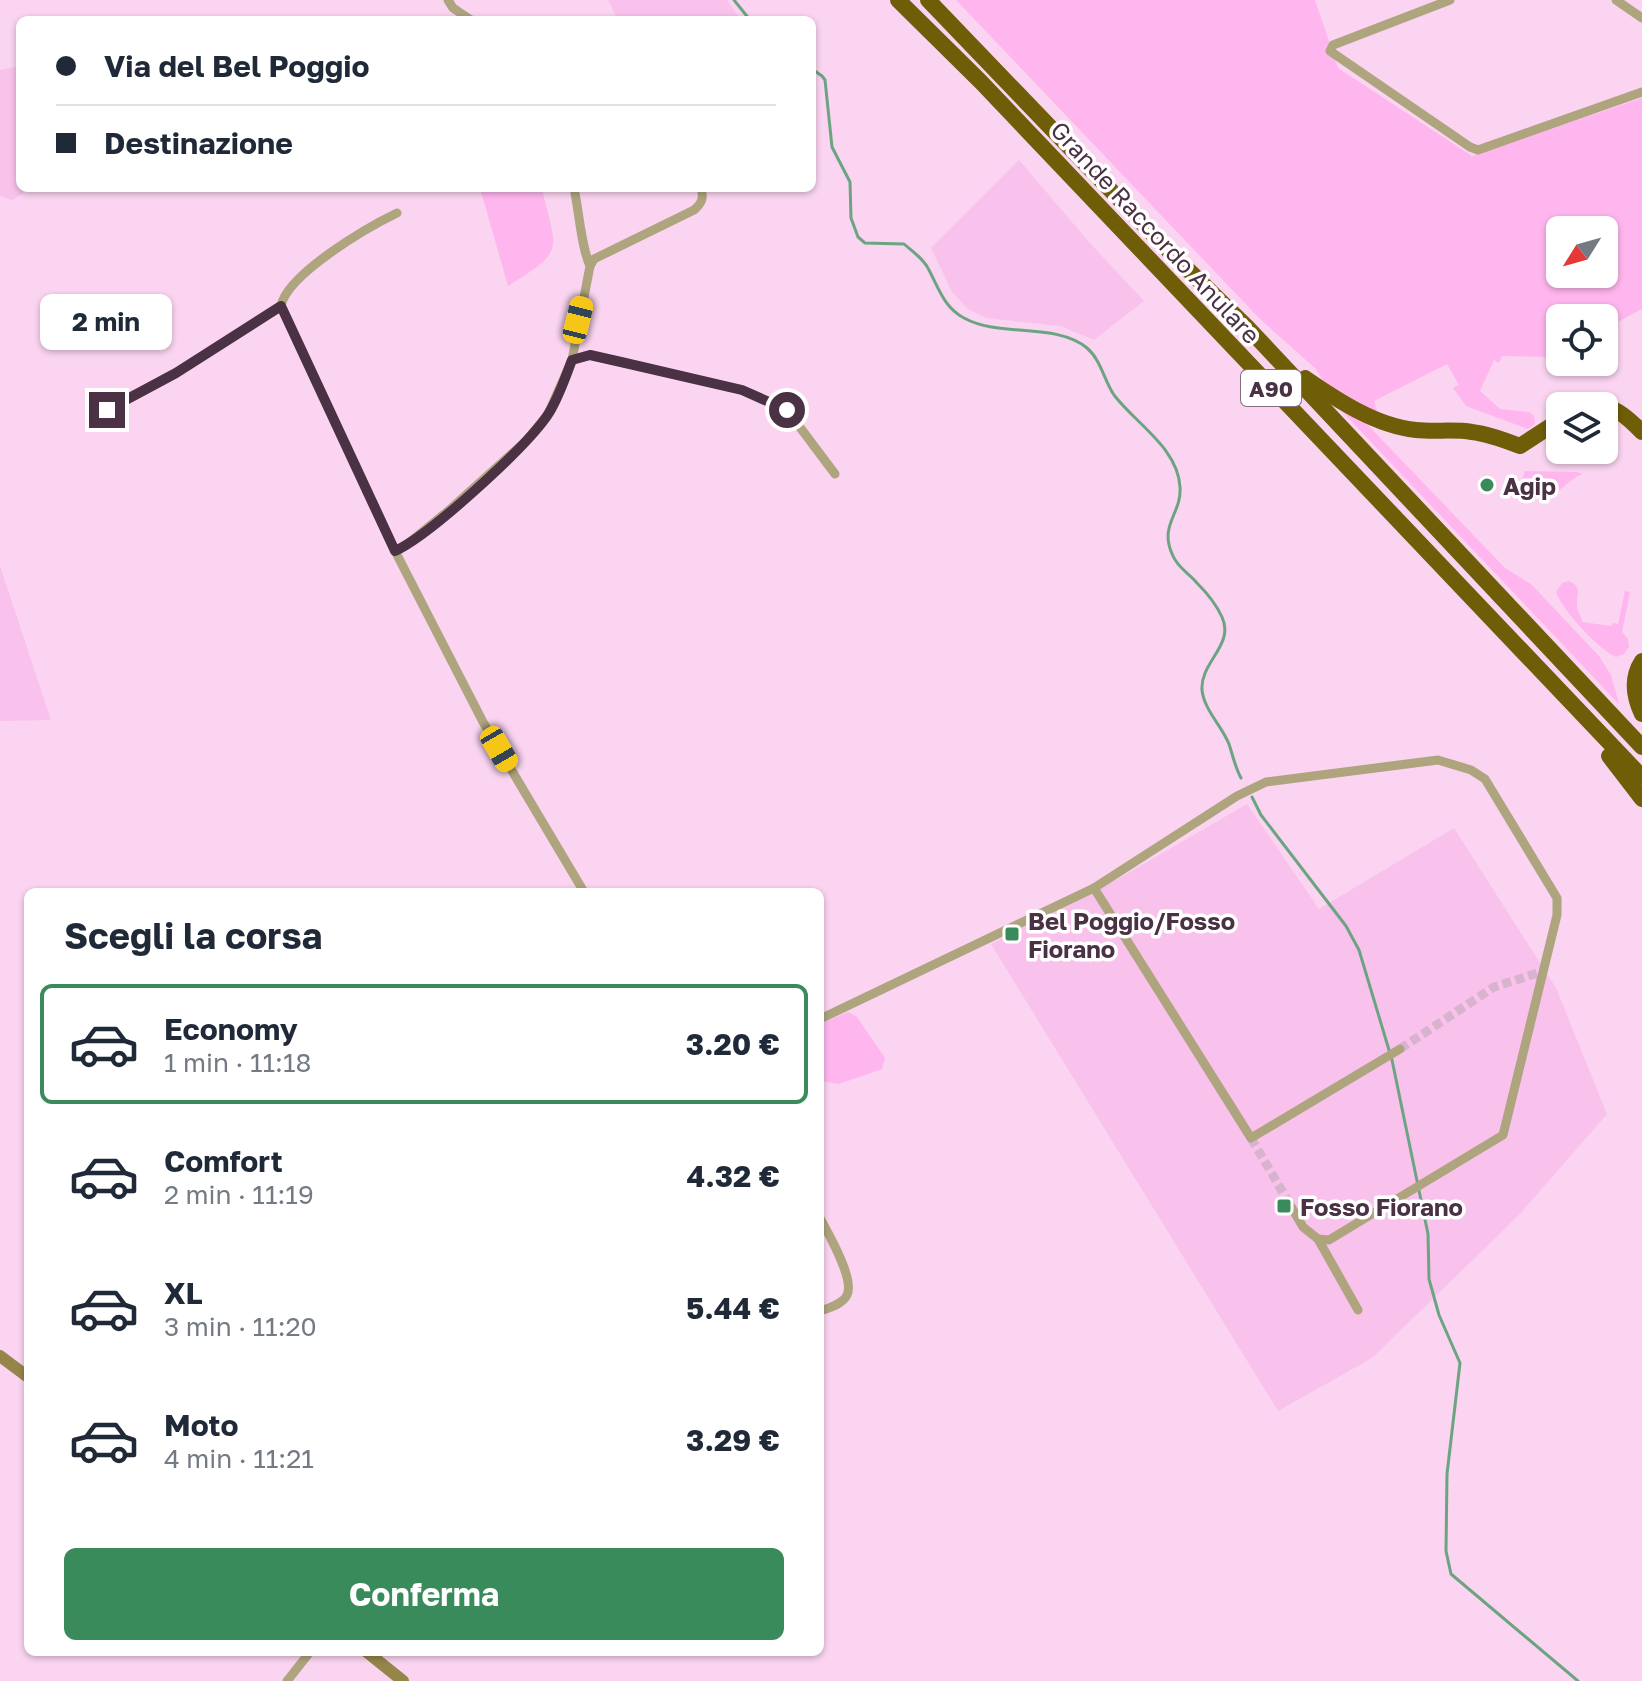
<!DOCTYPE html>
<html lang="it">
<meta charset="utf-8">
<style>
body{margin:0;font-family:"Golos Text",sans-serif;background:#f6f6f7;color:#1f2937;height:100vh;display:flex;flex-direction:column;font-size:30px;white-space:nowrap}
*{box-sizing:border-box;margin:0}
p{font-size:26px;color:#747a83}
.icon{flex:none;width:44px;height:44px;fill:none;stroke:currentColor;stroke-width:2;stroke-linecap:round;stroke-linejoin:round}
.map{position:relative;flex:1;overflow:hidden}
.sheet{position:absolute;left:24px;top:888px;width:800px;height:768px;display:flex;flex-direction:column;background:#fff;border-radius:12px;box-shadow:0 2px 6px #0004}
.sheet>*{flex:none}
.guide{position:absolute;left:16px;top:16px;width:800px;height:176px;border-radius:12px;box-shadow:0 2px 6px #0004;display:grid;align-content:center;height:176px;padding:0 40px;background:#fff}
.needle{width:52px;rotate:233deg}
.controls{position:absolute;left:1546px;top:216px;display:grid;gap:16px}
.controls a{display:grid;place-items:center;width:72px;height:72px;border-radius:12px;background:#fff;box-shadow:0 2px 6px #0004;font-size:40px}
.end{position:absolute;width:36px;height:36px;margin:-18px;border:10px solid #4a3144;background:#fff;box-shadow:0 0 0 4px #fff}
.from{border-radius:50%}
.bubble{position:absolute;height:56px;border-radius:12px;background:#fff;box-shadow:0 2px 6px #0004;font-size:26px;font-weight:700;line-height:56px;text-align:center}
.car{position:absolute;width:24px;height:48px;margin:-24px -12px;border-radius:10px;box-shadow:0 0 6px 2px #0007;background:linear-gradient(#f5c518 24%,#345 0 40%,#f5c518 0 76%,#345 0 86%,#f5c518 0)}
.guide b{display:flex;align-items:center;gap:28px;height:76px;font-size:30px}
.guide b+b{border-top:2px solid #e0e1e3}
.guide i{width:20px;height:20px;background:#1f2937}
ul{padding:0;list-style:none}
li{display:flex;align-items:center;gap:24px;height:120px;margin:0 16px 12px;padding:0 24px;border:4px solid transparent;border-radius:12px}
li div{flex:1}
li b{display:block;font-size:30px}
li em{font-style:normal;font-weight:700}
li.on{border-color:#3a8b5b}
li>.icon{width:72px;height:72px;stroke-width:1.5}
h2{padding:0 40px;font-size:36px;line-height:96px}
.button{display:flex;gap:16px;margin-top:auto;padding:16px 40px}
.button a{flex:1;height:92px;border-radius:12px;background:#3a8b5b;color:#fff;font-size:32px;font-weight:700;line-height:92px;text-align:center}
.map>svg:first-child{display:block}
</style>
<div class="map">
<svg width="1642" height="1681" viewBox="0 0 1642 1681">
<rect width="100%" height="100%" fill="#fad4f0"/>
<g fill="#f9c2ec">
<polygon points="608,0 727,0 741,20 618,20"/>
<polygon points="20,66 20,188 32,188 12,200 0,196 0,70"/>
<polygon points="1019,160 1089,242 1144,301 1094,340 1060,326 986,318 968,309 952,292 931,248"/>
<polygon points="0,566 51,720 0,721"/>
<polygon points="1247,804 1319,909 1454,828 1556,988 1607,1114 1519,1215 1372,1358 1278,1411 991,944 1123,876"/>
</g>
<g fill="#ffb6ee" fill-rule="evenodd">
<path d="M 956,0 L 1315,0 L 1338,68 L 1472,156 L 1642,98 L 1642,309 L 1604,329 L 1604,318 L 1560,318 L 1560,352 L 1549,357 L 1502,356 L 1499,363 L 1494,360 L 1480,391 L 1500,409 L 1529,412 L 1534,416 L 1535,424 L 1528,429 L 1466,406 L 1453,388 L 1459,385 L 1447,364 L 1374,401 L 1377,411 L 1332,397 L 1316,369 L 1260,319 ZM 1560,230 L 1604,230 L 1604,274 L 1560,274 Z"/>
<path d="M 480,188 L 542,189 C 557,252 566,250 508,286 Z"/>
<polygon points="1336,405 1362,419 1505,568 1531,584 1599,656 1611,675 1619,704"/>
<path d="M 1525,471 L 1578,472 L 1582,474 C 1566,481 1556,497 1540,503 L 1544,498 L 1522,481 Z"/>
<path d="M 1569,581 C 1582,587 1577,592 1577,603 C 1576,612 1581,614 1582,622 L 1611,626 L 1613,623 L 1618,624 L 1625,591 L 1630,592 L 1622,632 L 1628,639 L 1629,647 L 1624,654 L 1616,657 C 1598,649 1562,610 1556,592 L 1562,583 Z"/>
<polygon points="848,1012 857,1017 885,1058 882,1069 839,1084 820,1081 820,1024"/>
</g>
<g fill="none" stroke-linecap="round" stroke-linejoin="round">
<g stroke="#6ca482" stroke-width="3">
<polyline points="734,0 750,20"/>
<path d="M 812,69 L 822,76 L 825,80 L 832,147 L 850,182 L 851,218 L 858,237 L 865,243 L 904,244 C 913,252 924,259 929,270 C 939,289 944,307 964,318 C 1000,338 1056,322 1087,348 C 1101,360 1104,380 1114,395 C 1136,424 1178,448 1180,487 C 1182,514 1158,525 1173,556 C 1178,568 1189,573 1197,583 C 1206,592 1217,606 1222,617 C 1235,645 1200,662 1202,690 C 1204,710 1222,726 1229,744 C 1233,756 1235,767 1241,778"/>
<polyline points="1252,797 1261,815 1346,926 1359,950 1392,1060 1428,1234 1429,1279 1439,1315 1460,1363 1447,1474 1446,1551 1451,1574 1578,1681"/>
</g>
<g stroke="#d7b3ce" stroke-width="9" stroke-dasharray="9 4.5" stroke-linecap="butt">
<polyline points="1400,1049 1494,987 1544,971"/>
<polyline points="1251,1138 1289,1203"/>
</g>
<g stroke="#aea47e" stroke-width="9">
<polyline points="448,0 453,8 471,20"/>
<polyline points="1450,0 1333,45 1330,51 1470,147 1478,150 1642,92"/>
<polyline points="1616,0 1642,18"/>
<path d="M 574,188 C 579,211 581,246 590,266 L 572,360 L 590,355 L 742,390 L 787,410 L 835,474"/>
<path d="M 590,266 L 594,259 L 694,210 C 702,203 704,198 701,188"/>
<polyline points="572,360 548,414 526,441 448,511 405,546 395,551 483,722 584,892"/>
<polyline points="107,410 176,373 281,306"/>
<path d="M 395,551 L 281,306 C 287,274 368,227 397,213"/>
<polyline points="1094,888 1251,1138 1400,1049"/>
<polyline points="820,1019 1094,888 1237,796 1266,782 1438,760 1471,770 1485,779 1557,898 1557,915 1503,1135 1329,1240 1318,1239"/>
<polyline points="1289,1203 1303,1227 1318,1239 1358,1310"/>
<path d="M 820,1218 C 828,1233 855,1279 847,1295 C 843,1304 829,1308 820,1311"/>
<polyline points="287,1681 310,1652"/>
</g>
<g stroke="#95854a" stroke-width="12">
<polyline points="0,1356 28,1377"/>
<polyline points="367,1652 403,1681"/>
</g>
<g stroke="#6f5d08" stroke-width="16">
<polyline points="898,0 981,82 1642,777"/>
<polyline points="928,0 1172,254 1248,328 1642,747"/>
<path d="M 1305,378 C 1337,400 1376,426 1416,430 C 1435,432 1454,429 1472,432 C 1489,434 1504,440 1520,446 L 1560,420"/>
<path d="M 1590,406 C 1613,403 1627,417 1642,432"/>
<path d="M 1642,661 C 1631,678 1633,695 1642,714"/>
<polyline points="1609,756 1642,799"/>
</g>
</g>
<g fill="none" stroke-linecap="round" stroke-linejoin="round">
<path stroke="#4a3144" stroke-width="10" d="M 107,410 L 176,373 L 281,306 L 395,551 C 430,535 524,449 547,416 C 558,400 565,378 572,360 L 590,355 L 621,362 L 742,390 L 787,410"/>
</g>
<g fill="#3a8b5b" stroke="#fff" stroke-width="3">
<circle cx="1487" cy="485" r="8"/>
<rect x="1004" y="926" width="16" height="16" rx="4"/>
<rect x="1276" y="1198" width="16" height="16" rx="4"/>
</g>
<g text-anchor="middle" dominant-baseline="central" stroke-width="7" stroke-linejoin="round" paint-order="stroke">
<rect fill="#fff" stroke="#806f7c" stroke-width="2" x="1241" y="370" width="60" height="36" rx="6"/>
<g font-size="22" font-weight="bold" fill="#4a3144">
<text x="1271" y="388">A90</text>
</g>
<g font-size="24" fill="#4a3144" stroke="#fff">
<text transform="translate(1156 232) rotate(47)">Grande Raccordo Anulare</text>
</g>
<g font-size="24" font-weight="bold" fill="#4a3144" stroke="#fff" text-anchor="start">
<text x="1503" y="485">Agip</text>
<text x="1028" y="920">Bel Poggio/Fosso<tspan x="1028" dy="28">Fiorano</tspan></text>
<text x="1300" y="1206">Fosso Fiorano</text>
</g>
</g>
</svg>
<div class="controls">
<a><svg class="needle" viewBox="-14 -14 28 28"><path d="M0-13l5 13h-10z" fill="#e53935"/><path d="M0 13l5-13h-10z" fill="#747a83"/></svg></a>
<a><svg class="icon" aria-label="locate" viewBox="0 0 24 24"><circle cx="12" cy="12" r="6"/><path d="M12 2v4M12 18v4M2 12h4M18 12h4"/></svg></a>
<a><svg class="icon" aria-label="layers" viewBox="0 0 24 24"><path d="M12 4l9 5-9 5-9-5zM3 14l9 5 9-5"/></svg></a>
</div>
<i class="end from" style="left:787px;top:410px"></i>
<i class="end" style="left:107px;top:410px"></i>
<div class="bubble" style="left:40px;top:294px;width:132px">2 min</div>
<i class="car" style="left:578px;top:320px;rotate:14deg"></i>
<i class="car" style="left:499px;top:749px;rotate:150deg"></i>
<div class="guide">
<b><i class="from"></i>Via del Bel Poggio</b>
<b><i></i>Destinazione</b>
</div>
<section class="sheet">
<h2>Scegli la corsa</h2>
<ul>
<li class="on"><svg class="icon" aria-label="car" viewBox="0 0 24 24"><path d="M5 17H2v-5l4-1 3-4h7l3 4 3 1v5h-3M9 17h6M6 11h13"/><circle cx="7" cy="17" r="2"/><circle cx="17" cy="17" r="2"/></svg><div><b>Economy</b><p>1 min · 11:18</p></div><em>3.20 €</em></li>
<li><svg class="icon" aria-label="car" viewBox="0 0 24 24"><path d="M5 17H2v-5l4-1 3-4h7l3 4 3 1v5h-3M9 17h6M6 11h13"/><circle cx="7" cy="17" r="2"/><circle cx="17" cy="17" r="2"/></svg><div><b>Comfort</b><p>2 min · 11:19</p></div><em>4.32 €</em></li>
<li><svg class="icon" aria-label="car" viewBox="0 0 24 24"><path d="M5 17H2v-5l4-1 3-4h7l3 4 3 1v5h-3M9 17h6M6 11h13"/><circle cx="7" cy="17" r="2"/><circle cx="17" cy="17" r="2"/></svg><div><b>XL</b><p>3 min · 11:20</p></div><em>5.44 €</em></li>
<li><svg class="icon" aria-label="car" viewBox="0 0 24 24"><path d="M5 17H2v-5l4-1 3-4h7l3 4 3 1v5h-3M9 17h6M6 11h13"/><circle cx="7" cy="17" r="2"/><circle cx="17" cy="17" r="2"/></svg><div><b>Moto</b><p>4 min · 11:21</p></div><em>3.29 €</em></li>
</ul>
<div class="button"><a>Conferma</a></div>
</section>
</div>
